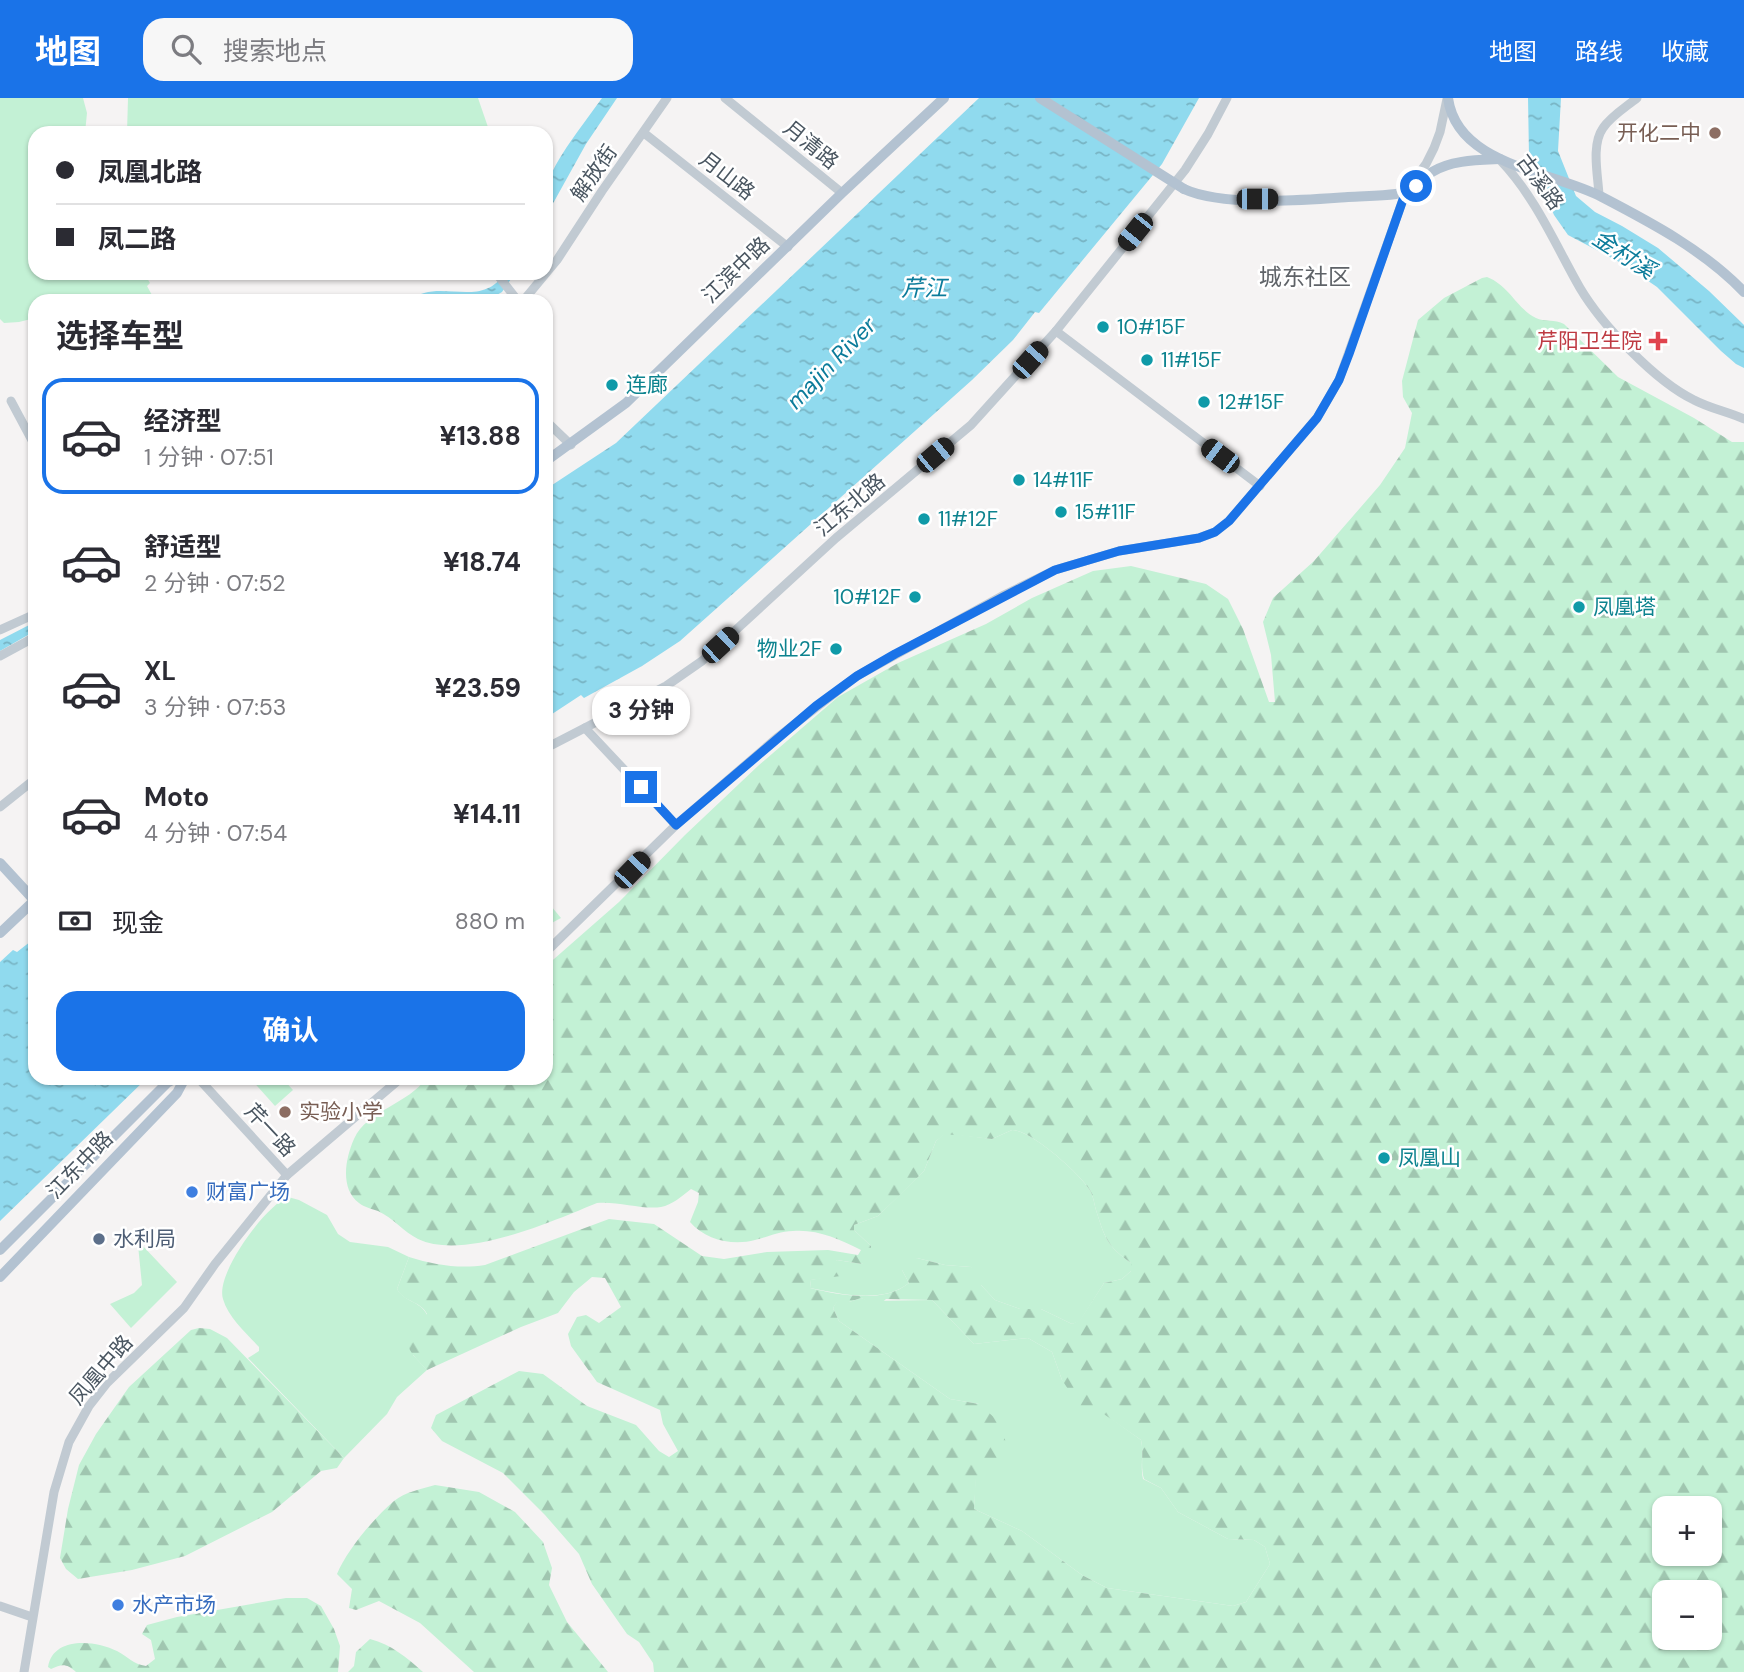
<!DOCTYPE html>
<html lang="zh">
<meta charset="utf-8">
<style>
body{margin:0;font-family:"DM Sans","Noto Sans SC",sans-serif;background:#f7f7f7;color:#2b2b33;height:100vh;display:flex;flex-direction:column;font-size:26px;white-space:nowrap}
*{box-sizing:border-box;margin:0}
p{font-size:23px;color:#7c7c81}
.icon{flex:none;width:38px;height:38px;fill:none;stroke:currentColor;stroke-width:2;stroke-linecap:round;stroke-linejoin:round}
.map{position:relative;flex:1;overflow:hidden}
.drawer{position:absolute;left:28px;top:196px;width:525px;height:791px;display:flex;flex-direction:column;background:#fff;border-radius:21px;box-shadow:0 2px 5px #0004}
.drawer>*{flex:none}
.hud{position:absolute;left:28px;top:28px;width:525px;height:154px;border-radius:21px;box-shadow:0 2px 5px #0004;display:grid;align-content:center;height:154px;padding:0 28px;background:#fff}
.buttons{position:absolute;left:1652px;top:1398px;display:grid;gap:14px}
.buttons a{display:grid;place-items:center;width:70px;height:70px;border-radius:14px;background:#fff;box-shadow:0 2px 5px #0004;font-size:35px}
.end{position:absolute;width:32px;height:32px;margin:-16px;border:9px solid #1a73e8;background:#fff;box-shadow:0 0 0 4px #fff}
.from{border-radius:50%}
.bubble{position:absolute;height:49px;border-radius:21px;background:#fff;box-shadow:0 2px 5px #0004;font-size:23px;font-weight:700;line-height:49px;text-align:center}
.car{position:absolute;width:21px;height:42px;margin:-21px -10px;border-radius:9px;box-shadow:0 0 5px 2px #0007;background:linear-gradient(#222 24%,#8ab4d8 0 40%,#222 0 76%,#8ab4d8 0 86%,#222 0)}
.hud b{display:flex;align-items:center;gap:24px;height:66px;font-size:26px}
.hud b+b{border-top:2px solid #e1e1e2}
.hud i{width:18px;height:18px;background:#2b2b33}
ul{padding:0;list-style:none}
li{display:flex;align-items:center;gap:21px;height:116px;margin:0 14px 10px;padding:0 14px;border:4px solid transparent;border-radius:21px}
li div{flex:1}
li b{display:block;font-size:26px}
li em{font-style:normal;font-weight:700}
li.on{border-color:#1a73e8}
li>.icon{width:63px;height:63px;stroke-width:1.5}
h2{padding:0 28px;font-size:32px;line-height:84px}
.pay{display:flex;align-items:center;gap:18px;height:77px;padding:0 28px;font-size:26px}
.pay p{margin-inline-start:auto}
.action{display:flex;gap:14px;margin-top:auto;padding:14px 28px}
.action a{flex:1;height:80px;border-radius:21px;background:#1a73e8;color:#fff;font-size:28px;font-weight:700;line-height:80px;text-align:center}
header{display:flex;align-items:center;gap:42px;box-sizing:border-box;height:98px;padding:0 35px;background:#1a73e8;color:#fff}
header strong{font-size:33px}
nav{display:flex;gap:38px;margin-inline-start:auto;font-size:24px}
.search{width:490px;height:63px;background:#f7f7f7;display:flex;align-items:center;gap:18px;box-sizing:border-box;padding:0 24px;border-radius:21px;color:#7c7c81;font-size:26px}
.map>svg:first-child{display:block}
</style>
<header>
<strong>地图</strong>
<div class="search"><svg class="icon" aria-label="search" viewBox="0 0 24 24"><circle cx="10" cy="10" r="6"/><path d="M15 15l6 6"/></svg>搜索地点</div>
<nav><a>地图</a><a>路线</a><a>收藏</a></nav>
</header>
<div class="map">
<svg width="1744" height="1574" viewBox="0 0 1744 1574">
<defs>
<pattern id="forest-firs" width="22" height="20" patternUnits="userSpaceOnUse" patternTransform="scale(1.75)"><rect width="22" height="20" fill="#c3f1d5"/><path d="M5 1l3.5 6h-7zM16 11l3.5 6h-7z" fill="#a0c6b0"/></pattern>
<pattern id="water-ripples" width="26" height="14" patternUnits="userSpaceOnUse" patternTransform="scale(1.75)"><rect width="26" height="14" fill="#90daee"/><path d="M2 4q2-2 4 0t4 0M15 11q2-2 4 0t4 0" fill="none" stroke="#78b4c4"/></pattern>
</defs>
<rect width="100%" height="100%" fill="#f5f3f3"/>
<g fill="#c3f1d5">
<polygon points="0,0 83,0 87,15 85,35 35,35 35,175 144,175 150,185 147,188 153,199 158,196 166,203 35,203 35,220 19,224 4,225 0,221"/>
<polygon points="128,0 478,0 490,35 127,35"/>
<polygon points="546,802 561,820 546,828"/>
<polygon points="250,980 282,980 293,992 275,1008"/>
<path d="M 1012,1032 C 1031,1032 1078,1074 1089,1091 C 1093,1096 1094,1105 1096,1112 C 1105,1140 1106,1147 1131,1165 L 1131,1173 L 1122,1181 L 1104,1185 L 1080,1223 L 1072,1226 L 1041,1211 L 1020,1211 L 995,1202 L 981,1187 L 971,1169 L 945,1167 L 917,1160 L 902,1172 L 909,1185 C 883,1206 840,1196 810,1190 L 811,1182 L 821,1180 L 837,1162 L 862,1166 L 871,1148 L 854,1132 L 854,1127 L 878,1118 L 924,1073 L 936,1043 L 945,1035 L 992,1041 Z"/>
<path d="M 288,1099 L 299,1102 L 327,1117 L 338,1136 L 350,1144 L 388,1149 L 409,1159 L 397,1191 C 404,1204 421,1203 427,1217 L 413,1257 L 427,1272 L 397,1299 L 387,1316 L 344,1360 L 248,1260 L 259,1253 L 259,1249 C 247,1236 228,1219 223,1201 C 215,1176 265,1108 288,1099 Z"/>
<polygon points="140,1145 177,1184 131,1230 110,1206 134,1195 142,1187 138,1147"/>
<path d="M 861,1200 L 870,1203 L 932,1202 L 974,1246 L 1028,1240 L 1052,1254 L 1062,1282 L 1098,1311 L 1141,1342 C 1144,1355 1140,1368 1143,1381 L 1161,1390 L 1178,1414 L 1228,1441 L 1254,1442 L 1265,1449 L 1270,1466 L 1246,1504 L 1233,1508 L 1107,1490 L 1082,1477 L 1022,1433 L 974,1411 L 979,1306 L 950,1301 L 839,1223 L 833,1210 L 837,1203 L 849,1204 Z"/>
</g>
<g fill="url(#forest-firs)" fill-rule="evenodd">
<path d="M 1487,179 C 1510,188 1516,210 1536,220 C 1544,224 1555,221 1564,226 L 1618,279 L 1694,320 L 1732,344 L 1744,344 L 1744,1574 L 654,1574 L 653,1565 L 639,1544 L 627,1536 L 592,1486 L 579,1456 L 545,1417 L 503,1375 L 442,1343 L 431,1330 L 436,1317 L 519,1273 L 543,1276 L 587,1308 L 636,1327 L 659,1353 L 669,1359 L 678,1353 L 663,1326 L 660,1312 L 597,1284 L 571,1248 L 568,1236 L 577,1219 L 586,1217 L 599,1225 L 621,1209 L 605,1180 L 592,1179 L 574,1194 L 558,1215 L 521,1229 L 427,1272 C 417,1261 405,1252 407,1236 L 427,1216 C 421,1203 403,1204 397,1191 L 409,1159 C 434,1167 460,1171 485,1167 L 609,1121 L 654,1126 L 702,1158 L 724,1161 L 767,1154 L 828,1152 L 858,1157 L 861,1152 C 839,1141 817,1131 793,1133 C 779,1133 768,1139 755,1142 C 733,1148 705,1142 690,1124 L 698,1104 L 699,1095 L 691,1091 C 682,1098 672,1107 661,1109 C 644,1112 617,1103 597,1105 C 553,1123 464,1163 418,1141 C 404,1134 393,1120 378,1113 C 372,1111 364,1109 359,1105 C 340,1091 345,1061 354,1041 C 367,1012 409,1006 426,980 L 546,980 L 546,868 L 619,804 L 685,737 L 759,667 L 838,599 L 898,565 L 986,526 L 1032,500 L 1093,473 L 1131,468 L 1206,486 L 1228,501 L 1243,531 L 1269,604 L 1275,604 L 1271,557 L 1263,524 L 1273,500 L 1314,463 L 1380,387 L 1405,350 L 1412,315 L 1403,299 L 1402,283 L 1418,222 L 1444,200 L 1482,180 ZM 1012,1032 C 1031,1032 1078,1074 1089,1091 C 1093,1096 1094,1105 1096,1112 C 1105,1140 1106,1147 1131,1165 L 1131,1173 L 1122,1181 L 1104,1185 L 1080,1222 L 1072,1226 L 1041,1211 L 1020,1211 L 995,1202 L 981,1187 L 981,1174 L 971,1169 L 945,1167 L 917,1160 L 901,1163 L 902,1172 L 909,1185 C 883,1206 839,1197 810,1190 L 811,1182 L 848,1177 L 848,1173 L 834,1168 L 837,1162 L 862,1166 L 871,1157 L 871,1148 L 854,1132 L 854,1127 L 878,1118 L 902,1095 L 924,1073 L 936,1043 L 945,1036 L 992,1041 ZM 861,1200 L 878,1208 L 886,1201 L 932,1202 L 974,1246 L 1028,1240 L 1052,1254 L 1062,1282 L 1084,1315 L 1091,1316 L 1098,1312 L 1141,1342 C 1144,1355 1140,1368 1144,1381 L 1161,1390 L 1178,1414 L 1228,1441 L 1254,1442 L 1265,1449 L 1270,1466 L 1246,1504 L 1233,1508 L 1107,1490 L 1082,1477 L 1022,1433 L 974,1411 L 976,1381 L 1003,1361 L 1006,1344 L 997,1322 L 979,1306 L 950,1301 L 839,1223 L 833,1210 L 837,1204 L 849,1204 ZM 1710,1410 L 1710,1456 L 1664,1456 L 1664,1410 ZM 1710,1494 L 1710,1540 L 1664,1540 L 1664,1494 Z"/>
<polygon points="199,1230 210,1231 227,1240 344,1360 337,1370 321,1373 272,1414 185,1458 132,1472 78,1481 66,1471 60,1460 68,1411 79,1367 96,1336 129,1289 191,1232"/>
<path d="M 435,1387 L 479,1394 L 515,1414 L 543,1444 L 552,1470 L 549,1487 L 567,1524 L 608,1574 L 474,1574 L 420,1525 L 379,1503 L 356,1512 L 349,1510 L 352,1491 L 337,1476 C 347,1452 374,1420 394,1403 C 405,1394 421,1391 435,1387 Z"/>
<path d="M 286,1500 L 307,1500 L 321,1508 L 334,1531 L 340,1548 L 338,1574 L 76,1574 C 66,1565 62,1566 51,1571 L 48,1569 C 53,1538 95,1542 117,1553 C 128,1559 133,1566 146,1568 L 155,1561 L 151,1542 L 142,1536 L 147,1527 L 177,1519 Z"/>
<path d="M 370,1541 C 392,1547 406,1559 423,1574 L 348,1574 L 354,1568 L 356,1554 Z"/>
</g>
<g fill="url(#water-ripples)">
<path d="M 602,0 L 617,0 L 586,46 L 546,118 C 546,109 544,98 546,90 C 553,63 586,23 602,0 Z"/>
<polygon points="979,0 1199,0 1162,66 1039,215 1035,214 1013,242 972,282 680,543 642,568 584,600 581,597 546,620 546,391 616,345"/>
<polygon points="1528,0 1561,0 1558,53 1576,98 1595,114 1622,128 1658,150 1709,193 1744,227 1744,270 1736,266 1721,253 1657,189 1623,166 1568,137 1554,117 1529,58"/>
<path d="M 505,175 L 515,175 L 502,194 L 488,202 L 409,203 C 438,178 480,213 505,175 Z"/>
<polygon points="35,524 35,533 0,553 0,542"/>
<polygon points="35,840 35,980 147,980 0,1123 0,864 13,852 17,854"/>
</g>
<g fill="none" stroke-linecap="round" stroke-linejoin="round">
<g stroke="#c1cad2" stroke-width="9">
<polyline points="725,0 842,95"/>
<polyline points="644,35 788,149"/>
<path d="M 1501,63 C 1536,100 1555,146 1580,190 C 1602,227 1655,283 1694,302 C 1709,310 1728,314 1744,321"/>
<path d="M 1599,97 C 1598,77 1591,47 1603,30 C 1611,18 1626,9 1637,0"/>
<polyline points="496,175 518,203"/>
<polyline points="523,203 557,162 602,93 667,0"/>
<polyline points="1056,233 1260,388"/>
<polyline points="11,303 35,348"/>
<polyline points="546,323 571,347"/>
<polyline points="0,532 35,516"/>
<polyline points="0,558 35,539"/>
<polyline points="585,630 676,727"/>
<polyline points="546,650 666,588 702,563 836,440 971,327 1056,233 1185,72 1208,36 1227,0"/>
<polyline points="0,709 35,681"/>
<polyline points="546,854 676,727 778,639 857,578 1004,497 1055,472 1119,453 1199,440 1215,434 1229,423 1317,320 1339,282 1406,93 1426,66 1434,50 1440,34 1447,1"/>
<polyline points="198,980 287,1077"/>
<polyline points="0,1508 32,1519"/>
<polyline points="24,1574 54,1394 69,1344 89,1308 107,1285 184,1210 215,1166 287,1077 401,980"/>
</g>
<g stroke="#b3c2d1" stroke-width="10">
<path d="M 1448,0 C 1457,68 1553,73 1602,99 C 1652,125 1705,153 1744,194"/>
<path d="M 1184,91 C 1223,109 1305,102 1348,99 C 1364,98 1381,98 1396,96 C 1412,92 1419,82 1432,74 C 1451,62 1478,62 1500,61"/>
<polyline points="546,363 626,305 842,95 944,0"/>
<polyline points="0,765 35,803"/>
<polyline points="0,835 35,802"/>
<polyline points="0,1152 167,985 176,980"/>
<polyline points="0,1179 177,995 185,980"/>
</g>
<polyline stroke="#b3c2d1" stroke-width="10" points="1040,0 1184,91"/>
</g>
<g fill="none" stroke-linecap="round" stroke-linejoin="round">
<polyline stroke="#1a73e8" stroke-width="9" points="641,689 676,727 816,608 857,578 895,556 1055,472 1119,453 1199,440 1215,434 1229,423 1317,320 1339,282 1349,256 1406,93 1416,88"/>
</g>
<g fill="#8d6e63" stroke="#fff" stroke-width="2.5">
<circle cx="1715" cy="35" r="7"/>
<circle cx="285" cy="1014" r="7"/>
</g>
<g fill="#0f9aa8" stroke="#fff" stroke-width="2.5">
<circle cx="1103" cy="229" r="7"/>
<circle cx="1147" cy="262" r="7"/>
<circle cx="612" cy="287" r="7"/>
<circle cx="1204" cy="304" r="7"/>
<circle cx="1019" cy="382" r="7"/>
<circle cx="1061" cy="414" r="7"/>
<circle cx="924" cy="421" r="7"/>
<circle cx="915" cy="499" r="7"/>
<circle cx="1579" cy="509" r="7"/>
<circle cx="836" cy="551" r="7"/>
<circle cx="1384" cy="1060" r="7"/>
</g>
<path fill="#e0444e" stroke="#fff" stroke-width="2.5" d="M1654.5 232.5h7v7h7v7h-7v7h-7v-7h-7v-7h7z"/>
<g fill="#3f7fe0" stroke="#fff" stroke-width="2.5">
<circle cx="192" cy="1094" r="7"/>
<circle cx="118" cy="1507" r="7"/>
</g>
<circle fill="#5c6f8a" stroke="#fff" stroke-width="2.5" cx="99" cy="1141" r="7"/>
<g text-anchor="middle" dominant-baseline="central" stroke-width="5" stroke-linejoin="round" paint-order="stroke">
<g font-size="21" fill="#785e54" stroke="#fff" text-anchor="end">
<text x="1701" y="35">开化二中</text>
<text x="299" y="1014" text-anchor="start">实验小学</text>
</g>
<g font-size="21" fill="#4a5661" stroke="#fff">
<text transform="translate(811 47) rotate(39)">月清路</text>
<text transform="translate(594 75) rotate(-55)">解放街</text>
<text transform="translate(727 78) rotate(38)">月山路</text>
<text transform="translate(1540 84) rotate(54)">古溪路</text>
<text transform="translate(736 172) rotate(-44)">江滨中路</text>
<text transform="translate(850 407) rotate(-40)">江东北路</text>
<text transform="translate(270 1032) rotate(47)">芹一路</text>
<text transform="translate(80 1067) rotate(-46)">江东中路</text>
<text transform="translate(101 1272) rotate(-49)">凤凰中路</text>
</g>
<g font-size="21" fill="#0d838f" stroke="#fff" text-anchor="start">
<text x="1117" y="229">10#15F</text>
<text x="1161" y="262">11#15F</text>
<text x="626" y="287">连廊</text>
<text x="1218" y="304">12#15F</text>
<text x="1033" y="382">14#11F</text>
<text x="1075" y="414">15#11F</text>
<text x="938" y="421">11#12F</text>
<text x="901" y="499" text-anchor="end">10#12F</text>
<text x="1593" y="509">凤凰塔</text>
<text x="822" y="551" text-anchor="end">物业2F</text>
<text x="1398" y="1060">凤凰山</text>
</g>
<g font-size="21" fill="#be3a42" stroke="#fff" text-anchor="end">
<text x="1642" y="243">芹阳卫生院</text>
</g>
<g font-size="21" fill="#366cbe" stroke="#fff" text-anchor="start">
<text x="206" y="1094">财富广场</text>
<text x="132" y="1507">水产市场</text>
</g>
<g font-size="21" fill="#4e5e75" stroke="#fff" text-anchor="start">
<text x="113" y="1141">水利局</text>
</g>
<g font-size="23" font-style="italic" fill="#0c7c9b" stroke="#fff">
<text transform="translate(1624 156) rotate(33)">金村溪</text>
<text x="924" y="190">芹江</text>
<text transform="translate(831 265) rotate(-46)">majin River</text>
</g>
<g font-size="23" fill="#5f6368" stroke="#fff">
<text x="1305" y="179">城东社区</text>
</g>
</g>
</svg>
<div class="buttons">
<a>+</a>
<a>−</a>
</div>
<i class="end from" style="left:1416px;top:88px"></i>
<i class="end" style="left:641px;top:689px"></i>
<div class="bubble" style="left:592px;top:588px;width:98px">3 分钟</div>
<i class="car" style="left:1257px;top:101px;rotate:90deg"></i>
<i class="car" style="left:1135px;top:134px;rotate:219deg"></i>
<i class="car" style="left:1030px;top:262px;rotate:42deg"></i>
<i class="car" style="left:935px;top:357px;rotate:50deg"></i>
<i class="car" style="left:1220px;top:358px;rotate:307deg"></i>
<i class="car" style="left:720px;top:547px;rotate:47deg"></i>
<i class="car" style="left:632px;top:772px;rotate:44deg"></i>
<div class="hud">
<b><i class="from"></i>凤凰北路</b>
<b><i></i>凤二路</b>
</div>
<section class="drawer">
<h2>选择车型</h2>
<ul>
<li class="on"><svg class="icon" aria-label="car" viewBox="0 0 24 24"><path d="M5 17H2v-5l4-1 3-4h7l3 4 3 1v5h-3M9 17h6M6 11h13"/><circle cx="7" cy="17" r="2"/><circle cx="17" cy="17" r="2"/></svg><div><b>经济型</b><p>1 分钟 · 07:51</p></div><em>¥13.88</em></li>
<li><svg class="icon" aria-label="car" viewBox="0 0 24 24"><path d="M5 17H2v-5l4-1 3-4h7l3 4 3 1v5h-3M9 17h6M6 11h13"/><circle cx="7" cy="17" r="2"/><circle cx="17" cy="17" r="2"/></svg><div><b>舒适型</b><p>2 分钟 · 07:52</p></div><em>¥18.74</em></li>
<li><svg class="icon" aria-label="car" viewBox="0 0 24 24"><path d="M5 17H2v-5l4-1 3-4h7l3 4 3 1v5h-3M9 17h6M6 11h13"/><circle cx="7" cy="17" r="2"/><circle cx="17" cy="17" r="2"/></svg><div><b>XL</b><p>3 分钟 · 07:53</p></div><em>¥23.59</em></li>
<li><svg class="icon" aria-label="car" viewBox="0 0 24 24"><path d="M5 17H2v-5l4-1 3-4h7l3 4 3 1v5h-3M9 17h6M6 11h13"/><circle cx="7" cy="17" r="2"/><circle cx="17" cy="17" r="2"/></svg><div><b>Moto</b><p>4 分钟 · 07:54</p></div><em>¥14.11</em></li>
</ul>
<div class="pay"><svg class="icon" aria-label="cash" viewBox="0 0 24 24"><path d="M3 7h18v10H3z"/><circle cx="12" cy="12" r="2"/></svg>现金<p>880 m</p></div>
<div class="action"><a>确认</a></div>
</section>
</div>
